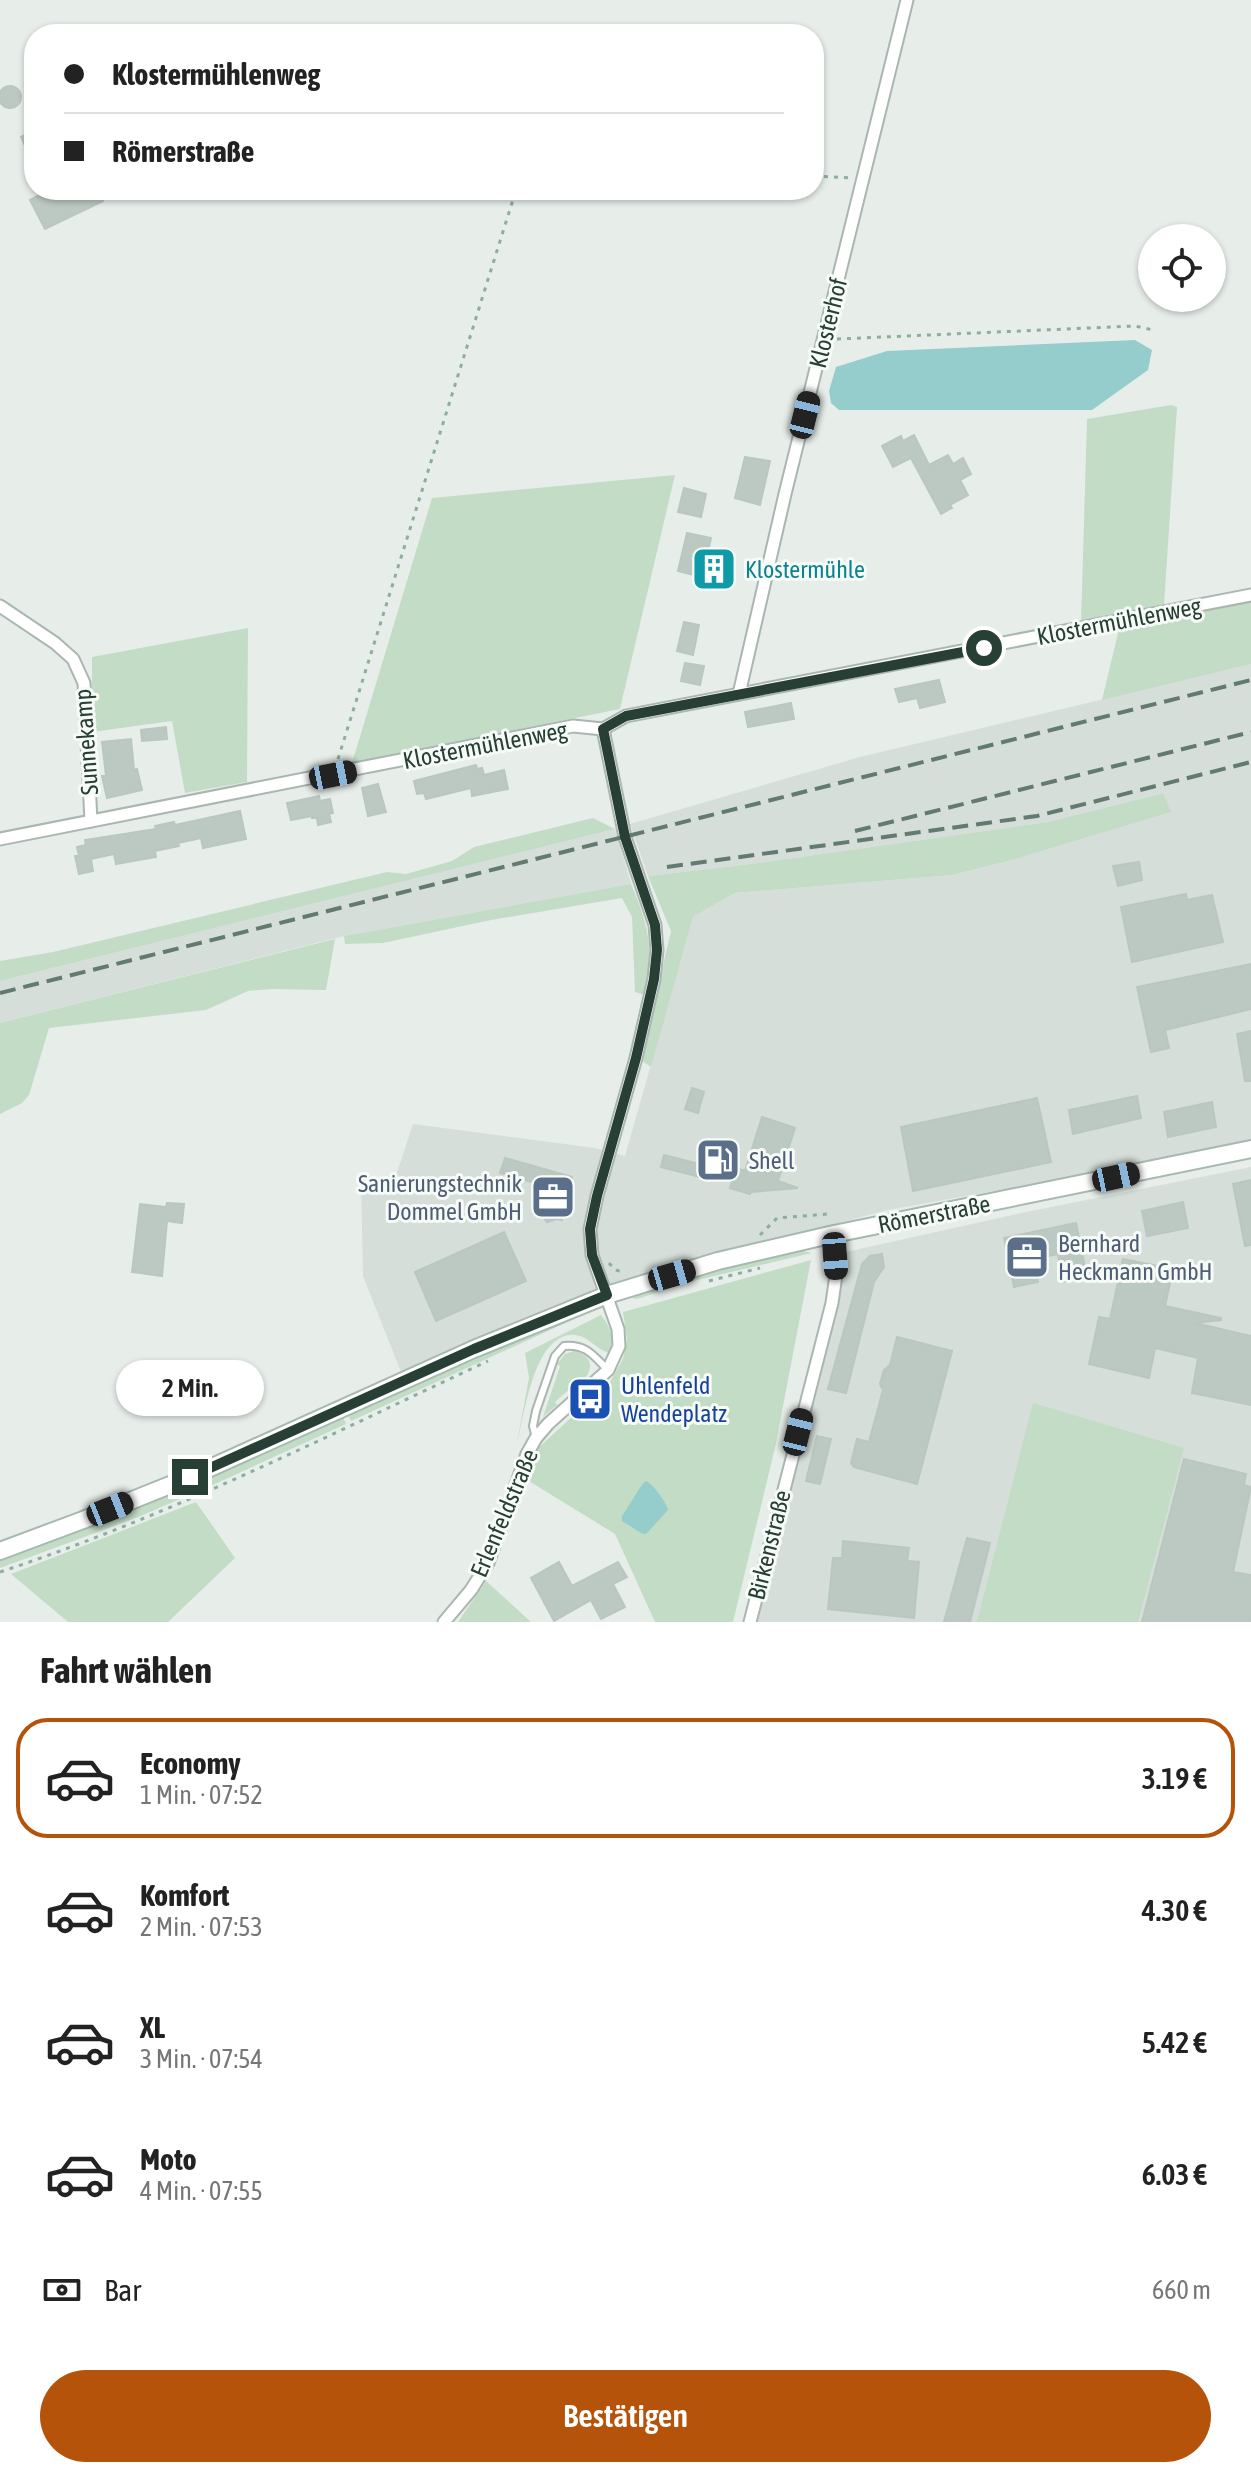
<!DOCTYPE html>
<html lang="de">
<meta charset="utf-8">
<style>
body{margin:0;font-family:"Asap Condensed",sans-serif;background:#f2f2f2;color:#222;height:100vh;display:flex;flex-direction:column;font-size:30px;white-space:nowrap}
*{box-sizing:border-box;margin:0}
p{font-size:26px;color:#767676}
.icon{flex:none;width:44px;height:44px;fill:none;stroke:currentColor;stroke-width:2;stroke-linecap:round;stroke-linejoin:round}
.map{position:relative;height:1622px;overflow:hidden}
.panel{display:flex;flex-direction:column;background:#fff;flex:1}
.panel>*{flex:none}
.top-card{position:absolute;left:24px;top:24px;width:800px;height:176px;border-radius:32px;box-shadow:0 2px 6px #0004;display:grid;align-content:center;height:176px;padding:0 40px;background:#fff}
.controls{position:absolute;left:1138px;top:224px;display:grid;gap:16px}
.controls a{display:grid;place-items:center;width:88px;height:88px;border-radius:50%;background:#fff;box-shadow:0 2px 6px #0004;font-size:40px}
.end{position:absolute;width:36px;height:36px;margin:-18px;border:10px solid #273f35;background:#fff;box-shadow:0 0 0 4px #fff}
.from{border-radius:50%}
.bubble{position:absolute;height:56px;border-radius:28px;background:#fff;box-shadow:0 2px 6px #0004;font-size:26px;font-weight:600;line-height:56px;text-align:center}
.car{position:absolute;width:24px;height:48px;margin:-24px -12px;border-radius:10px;box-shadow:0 0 6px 2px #0007;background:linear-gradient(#222 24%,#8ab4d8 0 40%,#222 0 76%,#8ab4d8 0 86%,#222 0)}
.top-card b{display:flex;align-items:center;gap:28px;height:76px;font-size:30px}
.top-card b+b{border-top:2px solid #e0e0e0}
.top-card i{width:20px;height:20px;background:#222}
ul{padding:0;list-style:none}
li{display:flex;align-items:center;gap:24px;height:120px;margin:0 16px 12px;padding:0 24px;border:4px solid transparent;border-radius:32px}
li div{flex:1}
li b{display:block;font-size:30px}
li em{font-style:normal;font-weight:600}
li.active{border-color:#b45309}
li>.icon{width:72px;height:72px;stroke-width:1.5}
h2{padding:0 40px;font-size:36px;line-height:96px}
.pay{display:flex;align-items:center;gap:20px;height:88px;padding:0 40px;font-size:30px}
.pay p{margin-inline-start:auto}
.button{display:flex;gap:16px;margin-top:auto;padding:16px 40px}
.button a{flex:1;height:92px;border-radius:48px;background:#b45309;color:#fff;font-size:32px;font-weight:600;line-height:92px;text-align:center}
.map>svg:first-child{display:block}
</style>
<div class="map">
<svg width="1251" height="1622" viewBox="0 0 1251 1622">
<rect width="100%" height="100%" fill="#e7eeea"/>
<g fill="#d5ded8">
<polygon points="1251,664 1251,1139 1039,1183 888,1210 613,1283 401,1372 363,1276 361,1177 393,1185 413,1124 595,1148 625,1156 693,917 735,893 952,875 1012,860 1170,812 1162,793 1048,822 751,864 648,876 630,824 860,757"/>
<polygon points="615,829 631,884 344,936 0,1023 0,981"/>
<polygon points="1251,1167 1251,1622 750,1622 837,1254 1026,1212"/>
</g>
<g fill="#c3dcc5">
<polygon points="1171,405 1177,407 1164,605 1081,623 1087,419"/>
<polygon points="675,475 620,709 352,763 432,498"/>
<polygon points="1251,602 1251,664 1102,700 1119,629"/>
<polygon points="248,628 247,782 185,793 172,721 92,732 92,657"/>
<polygon points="1163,793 1171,812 1012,860 952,875 735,893 693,917 651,1067 641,1060 671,931 648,876 751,864 1048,822"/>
<polygon points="593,818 615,829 0,981 0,961 53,952 387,872 406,874 452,861 474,847"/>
<path d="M 631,884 C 648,924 655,951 645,995 L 635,992 L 632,917 L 622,898 L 491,920 L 383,943 L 345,944 L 344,936 Z"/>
<polygon points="335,939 326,990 271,989 248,991 206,1010 49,1028 29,1095 22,1103 0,1114 0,1023"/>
<polygon points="798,1250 812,1253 693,1281 637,1299 632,1298 648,1289"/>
<polygon points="811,1260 775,1448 733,1622 655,1622 615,1534 524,1478 537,1449 610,1382 623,1359 627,1339 623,1312"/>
<polygon points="580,1313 583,1315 351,1421 348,1415"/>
<path d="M 601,1315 C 611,1328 615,1337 609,1353 C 595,1349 586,1333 570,1335 C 532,1339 524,1419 516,1448 L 529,1378 L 525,1353 Z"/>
<path d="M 574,1351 C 599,1357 591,1376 576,1388 L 573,1386 L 555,1402 L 557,1405 L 543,1417 L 560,1366 L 557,1364 L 565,1354 Z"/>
<polygon points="1033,1403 1184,1448 1138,1622 977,1622"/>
<polygon points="343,1417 346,1424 204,1489 200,1485 202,1480"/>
<polygon points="184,1487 189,1491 187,1496 136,1518 0,1568 0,1560"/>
<polygon points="196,1502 235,1558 168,1622 68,1622 11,1574"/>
<polygon points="486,1581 531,1622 458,1622"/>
</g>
<g fill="#95cccc">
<polygon points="1135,340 1152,350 1148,370 1092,410 839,410 831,403 829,391 836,367 887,351"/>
<path d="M 646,1481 C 653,1484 667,1503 668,1510 L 646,1534 L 641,1533 L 622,1521 L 622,1516 C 630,1506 639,1486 646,1481 Z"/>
</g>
<g fill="#bcc9c2" stroke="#bac7c0" stroke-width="2">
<circle cx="10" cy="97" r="11"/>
<polygon points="34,131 34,165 21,137"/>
<polygon points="49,190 97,190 103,201 45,229 30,200"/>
<polygon points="914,435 929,465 948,455 953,464 963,458 971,474 960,480 968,495 950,505 952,508 941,514 911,458 893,467 882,446 901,436 903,441"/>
<polygon points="745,457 770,461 760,505 735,498"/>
<polygon points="684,488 706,494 701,517 678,512"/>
<polygon points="687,533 711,538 706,560 720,565 722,570 718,576 703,574 702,577 678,571"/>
<polygon points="684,622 699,625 693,655 677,651"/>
<polygon points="685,663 704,666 700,685 681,681"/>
<polygon points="939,680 945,702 920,708 917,698 899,702 895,689"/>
<polygon points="791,703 794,719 748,727 745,712"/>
<polygon points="166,727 167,739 142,741 141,730"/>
<polygon points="131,739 134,770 137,769 142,790 107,798 102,776 106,776 102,742"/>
<polygon points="476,765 477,769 482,768 484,775 504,770 508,789 472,796 471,788 426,799 424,793 417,794 414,781"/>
<polygon points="378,784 386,812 368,816 362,788"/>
<polygon points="319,796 320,801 330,799 333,813 329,814 331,822 318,825 317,818 312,818 312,816 291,820 287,803"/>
<polygon points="240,811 246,839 203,848 201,838 178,843 179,846 155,851 156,857 116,864 114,854 91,859 93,871 79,874 75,856 79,856 77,847 86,845 85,840 156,829 155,826 174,822 175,825"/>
<polygon points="1139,862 1142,880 1118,886 1113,866"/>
<polygon points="1186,894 1187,900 1212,895 1223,942 1132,962 1121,907"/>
<polygon points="1251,964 1251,1009 1165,1030 1169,1048 1151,1052 1137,987"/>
<polygon points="1251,1031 1251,1081 1245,1081 1237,1034"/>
<polygon points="692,1088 704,1092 698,1113 685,1109"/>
<polygon points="1137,1096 1141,1118 1073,1134 1069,1110"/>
<polygon points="1037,1098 1051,1162 913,1191 901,1127"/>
<polygon points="1212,1102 1216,1127 1168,1137 1164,1112"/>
<polygon points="762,1117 795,1128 778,1181 798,1188 751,1192 750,1194 730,1188 736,1168 745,1171"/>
<polygon points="664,1155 707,1166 704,1178 661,1167"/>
<polygon points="505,1158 572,1177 562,1220 557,1219 547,1222 541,1214 534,1212 542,1185 500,1173"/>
<polygon points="1251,1180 1251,1245 1245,1246 1233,1184"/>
<polygon points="1183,1202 1188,1228 1147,1236 1142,1211"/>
<polygon points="167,1203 184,1204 182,1223 167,1221 162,1276 132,1272 140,1204 166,1207"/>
<polygon points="1076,1223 1087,1277 1063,1282 1058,1254 1034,1259 1038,1282 1014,1287 1004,1238"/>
<polygon points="504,1232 526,1281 436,1321 415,1272"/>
<polygon points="882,1254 884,1267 874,1282 846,1393 828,1389 862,1264 870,1256"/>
<polygon points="1123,1259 1173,1269 1165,1306 1221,1318 1221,1320 1195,1323 1251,1336 1251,1405 1192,1393 1198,1358 1155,1348 1149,1378 1089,1364 1099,1317 1110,1319"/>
<polygon points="897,1337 952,1351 917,1484 854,1467 851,1463 857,1439 869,1442 883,1390 880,1384 884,1370 890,1365"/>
<polygon points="817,1436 831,1439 820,1484 806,1481"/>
<polygon points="1184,1459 1246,1474 1244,1485 1251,1487 1233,1572 1251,1575 1251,1622 1142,1622"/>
<polygon points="967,1538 990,1543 970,1622 944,1622"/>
<polygon points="843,1541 909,1548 907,1561 919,1562 914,1618 828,1609 833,1558 842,1558"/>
<polygon points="559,1562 572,1586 618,1562 627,1577 613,1584 625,1607 601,1619 591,1600 554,1621 531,1578"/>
</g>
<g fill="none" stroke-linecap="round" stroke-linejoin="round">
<g stroke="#aab6b0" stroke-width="10">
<path id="lane" d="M 536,1438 L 533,1426 L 536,1411 L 555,1356 L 564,1346 C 586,1344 593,1355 608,1370"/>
</g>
<g stroke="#aab6b0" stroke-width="15">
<g id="street">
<polyline points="0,606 55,643 73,659 84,683 91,821"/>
<polyline points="739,694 785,494 907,0"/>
<polyline points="0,839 573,726 603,729 626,716 1251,595"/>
<polyline points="444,1622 471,1590 488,1563 527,1454 536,1438 548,1424 608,1370 619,1346 618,1329 592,1255 590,1229 597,1196 636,1058 654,979 657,950 655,925 625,837 603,729"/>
<polyline points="750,1622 832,1303 836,1275 834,1234"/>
</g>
</g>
<g stroke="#a6b9b0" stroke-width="20">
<polyline id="secondary" points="0,1551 83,1520 190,1477 474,1349 607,1295 718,1261 834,1234 1251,1149"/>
</g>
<g stroke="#8bae9e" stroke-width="3" stroke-dasharray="4 6" stroke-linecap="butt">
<polyline points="814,176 852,178"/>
<polyline points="837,339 1135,326 1153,330"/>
<polyline points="338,759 516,190"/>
<polyline points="760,1235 777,1218 828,1214"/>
<polyline points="609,1263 615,1270 625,1272"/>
<polyline points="709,1281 760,1268"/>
<path d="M 0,1572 C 169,1516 327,1436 488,1361"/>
</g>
<use href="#lane" stroke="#fff" stroke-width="6"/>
<use href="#street" stroke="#fff" stroke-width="11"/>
<use href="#secondary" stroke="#fff" stroke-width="16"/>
<g stroke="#627a70" stroke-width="4" stroke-dasharray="16 8" stroke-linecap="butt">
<polyline points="855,831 1251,732"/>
<polyline points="667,867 1037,816 1251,762"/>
<polyline points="0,993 1251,680"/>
</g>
</g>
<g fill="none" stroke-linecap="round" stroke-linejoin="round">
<polyline stroke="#273f35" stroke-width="10" points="190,1477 474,1349 607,1295 592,1255 590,1229 597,1196 636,1058 654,979 657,950 655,925 625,837 603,729 626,716 984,648"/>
</g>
<defs>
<g id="building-square" transform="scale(2.3)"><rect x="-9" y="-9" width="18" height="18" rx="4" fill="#0f9aa8" stroke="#f7fbf8"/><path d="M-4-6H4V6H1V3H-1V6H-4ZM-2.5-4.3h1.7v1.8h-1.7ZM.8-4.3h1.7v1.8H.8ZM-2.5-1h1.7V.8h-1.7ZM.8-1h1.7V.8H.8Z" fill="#fff"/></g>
<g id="fuel-square" transform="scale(2.3)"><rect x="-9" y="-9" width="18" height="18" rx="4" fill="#5c6f8a" stroke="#f7fbf8"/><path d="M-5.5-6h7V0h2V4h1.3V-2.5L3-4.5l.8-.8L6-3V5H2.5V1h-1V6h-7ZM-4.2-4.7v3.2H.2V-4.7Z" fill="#fff"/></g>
<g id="office-square" transform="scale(2.3)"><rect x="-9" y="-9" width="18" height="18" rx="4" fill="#5c6f8a" stroke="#f7fbf8"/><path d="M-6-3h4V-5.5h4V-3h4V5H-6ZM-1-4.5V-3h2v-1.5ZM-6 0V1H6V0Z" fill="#fff"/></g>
<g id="bus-square" transform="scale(2.3)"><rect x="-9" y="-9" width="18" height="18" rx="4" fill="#1a4fb4" stroke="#f7fbf8"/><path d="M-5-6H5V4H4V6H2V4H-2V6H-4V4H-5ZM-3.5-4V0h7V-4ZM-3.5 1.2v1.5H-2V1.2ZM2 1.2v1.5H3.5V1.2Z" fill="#fff"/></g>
</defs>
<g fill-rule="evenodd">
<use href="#building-square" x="714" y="569"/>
<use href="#fuel-square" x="718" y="1160"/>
<use href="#office-square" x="553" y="1197"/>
<use href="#office-square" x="1027" y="1257"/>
<use href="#bus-square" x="590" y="1399"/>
</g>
<g text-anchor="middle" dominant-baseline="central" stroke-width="6" stroke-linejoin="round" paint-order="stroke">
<g font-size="24" fill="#273f35" stroke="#f7fbf8">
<text transform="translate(828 323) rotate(-76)">Klosterhof</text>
<text transform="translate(1119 621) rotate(-11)">Klostermühlenweg</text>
<text transform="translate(86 742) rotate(-94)">Sunnekamp</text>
<text transform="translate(485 745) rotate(-11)">Klostermühlenweg</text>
<text transform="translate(934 1214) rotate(-11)">Römerstraße</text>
<text transform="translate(504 1513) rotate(-67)">Erlenfeldstraße</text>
<text transform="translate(769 1545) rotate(-76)">Birkenstraße</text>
</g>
<g font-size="24" fill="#0d838f" stroke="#f7fbf8" text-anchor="start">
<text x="745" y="569">Klostermühle</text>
</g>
<g font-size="24" fill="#4e5e75" stroke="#f7fbf8" text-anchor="start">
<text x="749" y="1160">Shell</text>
<text x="522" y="1183" text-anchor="end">Sanierungstechnik<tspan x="522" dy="28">Dommel GmbH</tspan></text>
<text x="1058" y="1243">Bernhard<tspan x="1058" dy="28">Heckmann GmbH</tspan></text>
</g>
<g font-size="24" fill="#164399" stroke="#f7fbf8" text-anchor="start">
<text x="621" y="1385">Uhlenfeld<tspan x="621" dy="28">Wendeplatz</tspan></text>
</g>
</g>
</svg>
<div class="controls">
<a><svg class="icon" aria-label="locate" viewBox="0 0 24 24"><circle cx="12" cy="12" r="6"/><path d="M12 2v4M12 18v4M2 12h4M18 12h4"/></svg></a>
</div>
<i class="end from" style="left:984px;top:648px"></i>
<i class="end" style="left:190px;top:1477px"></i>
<div class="bubble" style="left:116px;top:1360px;width:148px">2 Min.</div>
<i class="car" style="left:805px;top:415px;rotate:14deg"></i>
<i class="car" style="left:333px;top:775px;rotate:79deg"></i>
<i class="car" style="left:1116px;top:1177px;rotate:78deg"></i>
<i class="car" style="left:835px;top:1256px;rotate:176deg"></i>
<i class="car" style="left:672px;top:1275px;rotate:74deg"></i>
<i class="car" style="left:798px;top:1432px;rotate:14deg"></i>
<i class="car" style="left:110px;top:1509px;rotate:68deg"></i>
<div class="top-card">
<b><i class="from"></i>Klostermühlenweg</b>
<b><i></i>Römerstraße</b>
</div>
</div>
<section class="panel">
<h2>Fahrt wählen</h2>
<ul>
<li class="active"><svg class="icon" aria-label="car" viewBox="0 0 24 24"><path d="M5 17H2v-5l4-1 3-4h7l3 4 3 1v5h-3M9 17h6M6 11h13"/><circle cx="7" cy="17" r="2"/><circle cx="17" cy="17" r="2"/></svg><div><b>Economy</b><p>1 Min. · 07:52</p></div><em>3.19 €</em></li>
<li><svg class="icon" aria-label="car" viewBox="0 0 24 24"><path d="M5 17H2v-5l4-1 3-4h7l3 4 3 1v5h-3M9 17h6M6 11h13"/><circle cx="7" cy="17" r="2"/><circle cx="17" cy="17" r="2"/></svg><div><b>Komfort</b><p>2 Min. · 07:53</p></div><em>4.30 €</em></li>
<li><svg class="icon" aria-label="car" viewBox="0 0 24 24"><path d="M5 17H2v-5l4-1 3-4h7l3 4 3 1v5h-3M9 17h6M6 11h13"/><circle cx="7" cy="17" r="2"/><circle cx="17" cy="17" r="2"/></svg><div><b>XL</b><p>3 Min. · 07:54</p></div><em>5.42 €</em></li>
<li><svg class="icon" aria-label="car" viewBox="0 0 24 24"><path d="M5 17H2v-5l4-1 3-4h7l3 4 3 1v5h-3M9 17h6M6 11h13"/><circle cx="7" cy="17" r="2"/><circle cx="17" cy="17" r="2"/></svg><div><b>Moto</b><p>4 Min. · 07:55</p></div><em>6.03 €</em></li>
</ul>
<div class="pay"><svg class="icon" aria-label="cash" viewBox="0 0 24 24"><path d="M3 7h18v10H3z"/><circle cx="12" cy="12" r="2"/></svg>Bar<p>660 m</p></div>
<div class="button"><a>Bestätigen</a></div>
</section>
